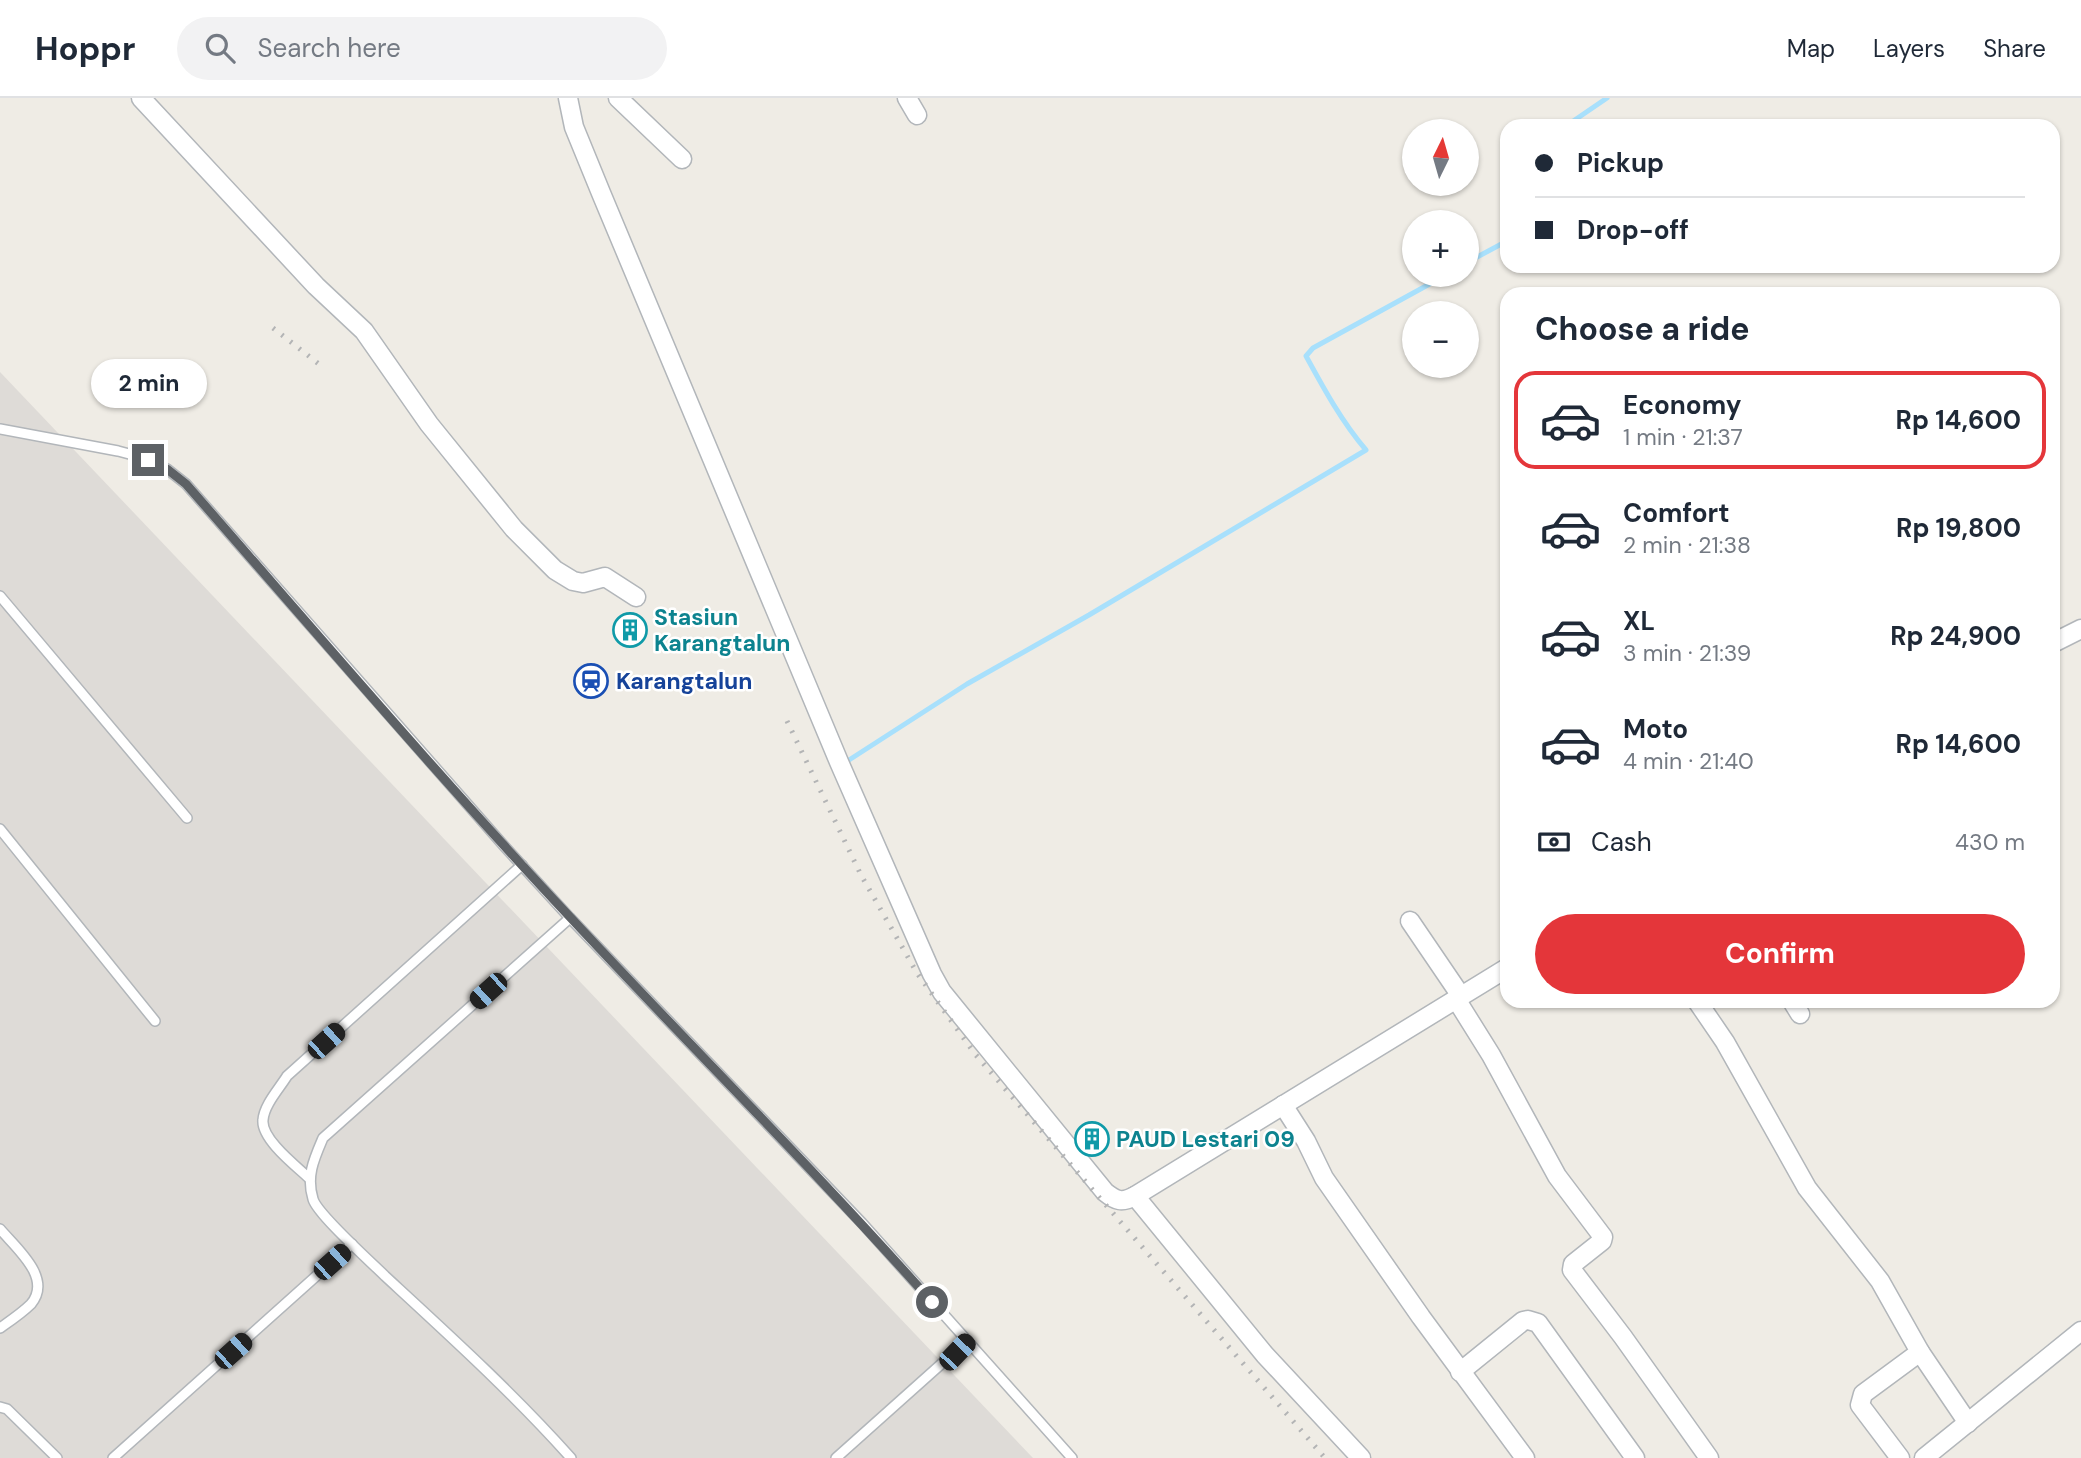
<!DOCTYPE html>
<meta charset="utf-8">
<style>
body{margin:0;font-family:"DM Sans",sans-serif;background:#f2f2f3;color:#1f2937;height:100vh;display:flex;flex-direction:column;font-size:26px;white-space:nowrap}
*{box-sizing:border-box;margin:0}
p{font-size:23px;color:#747a83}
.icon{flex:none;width:38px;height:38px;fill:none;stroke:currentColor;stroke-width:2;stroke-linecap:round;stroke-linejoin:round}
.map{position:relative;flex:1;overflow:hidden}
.side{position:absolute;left:1500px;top:189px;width:560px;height:721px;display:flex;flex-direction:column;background:#fff;border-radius:21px;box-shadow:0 2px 5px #0004}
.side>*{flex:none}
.banner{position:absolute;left:1500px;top:21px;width:560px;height:154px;border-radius:21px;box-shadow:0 2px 5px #0004;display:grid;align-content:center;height:154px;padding:0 35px;background:#fff}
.needle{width:46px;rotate:5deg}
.buttons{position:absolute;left:1402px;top:21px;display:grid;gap:14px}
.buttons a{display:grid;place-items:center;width:77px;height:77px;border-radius:50%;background:#fff;box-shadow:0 2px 5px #0004;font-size:35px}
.end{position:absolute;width:32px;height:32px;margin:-16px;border:9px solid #5d6165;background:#fff;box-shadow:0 0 0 4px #fff}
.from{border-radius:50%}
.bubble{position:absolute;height:49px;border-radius:24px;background:#fff;box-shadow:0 2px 5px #0004;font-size:23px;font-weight:700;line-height:49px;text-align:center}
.car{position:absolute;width:21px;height:42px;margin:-21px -10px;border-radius:9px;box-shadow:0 0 5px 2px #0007;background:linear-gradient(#222 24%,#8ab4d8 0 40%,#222 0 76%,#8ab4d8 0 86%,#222 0)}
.banner b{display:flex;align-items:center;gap:24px;height:66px;font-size:26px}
.banner b+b{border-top:2px solid #e0e1e3}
.banner i{width:18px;height:18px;background:#1f2937}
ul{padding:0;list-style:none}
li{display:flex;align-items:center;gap:21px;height:98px;margin:0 14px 10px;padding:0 21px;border:4px solid transparent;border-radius:21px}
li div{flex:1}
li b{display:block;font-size:26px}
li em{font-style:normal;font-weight:700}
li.active{border-color:#e4363a}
li>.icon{width:63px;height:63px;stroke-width:1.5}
h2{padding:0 35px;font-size:32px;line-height:84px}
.pay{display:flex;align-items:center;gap:18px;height:77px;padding:0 35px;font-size:26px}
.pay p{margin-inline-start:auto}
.primary-button{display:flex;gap:14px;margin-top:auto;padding:14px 35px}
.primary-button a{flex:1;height:80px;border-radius:42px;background:#e4363a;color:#fff;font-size:28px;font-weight:700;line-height:80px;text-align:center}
header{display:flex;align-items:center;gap:42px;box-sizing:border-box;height:98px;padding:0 35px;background:#fff;border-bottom:2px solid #e0e1e3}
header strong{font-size:33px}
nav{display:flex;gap:38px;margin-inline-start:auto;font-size:24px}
.search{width:490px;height:63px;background:#f2f2f3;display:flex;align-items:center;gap:18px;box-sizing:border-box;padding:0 24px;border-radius:38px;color:#747a83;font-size:26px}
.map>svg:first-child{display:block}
</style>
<header>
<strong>Hoppr</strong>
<div class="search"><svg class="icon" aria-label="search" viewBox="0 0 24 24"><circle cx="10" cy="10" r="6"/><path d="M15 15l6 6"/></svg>Search here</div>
<nav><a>Map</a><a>Layers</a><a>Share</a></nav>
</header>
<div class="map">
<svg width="2081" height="1360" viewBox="0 0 2081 1360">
<rect width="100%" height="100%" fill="#efece5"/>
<polygon fill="#dedbd7" points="0,274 1033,1360 0,1360"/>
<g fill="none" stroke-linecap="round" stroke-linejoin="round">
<g stroke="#a8e0fc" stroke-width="5">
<polyline points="1566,28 1607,0"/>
<polyline points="1466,165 1507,143"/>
<path d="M 849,662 L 967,586 L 1089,517 L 1366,352 C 1342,324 1324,291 1306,258 L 1313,250 L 1446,177"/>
</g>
<g stroke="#b2b6ba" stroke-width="12">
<g id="lane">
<polyline points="0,331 118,353 148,361 167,371 186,386 505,749 570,820 862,1125 1072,1360"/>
<polyline points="0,498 187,720"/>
<polyline points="0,731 155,923"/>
<path d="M 570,820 L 323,1040 C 314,1061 306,1078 313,1101 C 317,1116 371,1164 385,1178 C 449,1237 513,1295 571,1360"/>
<path d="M 310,1081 C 296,1068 261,1041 263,1022 C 264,1007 279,991 287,978 L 522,767"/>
<path d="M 0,1131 C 16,1150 53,1180 31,1206 C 22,1215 10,1223 0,1230"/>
<polyline points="0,1309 7,1311 57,1360"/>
<polyline points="113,1360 352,1146"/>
<polyline points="836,1360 967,1243"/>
</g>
</g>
<g stroke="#b2b6ba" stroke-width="21">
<g id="street">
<polyline points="141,0 316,188 364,233 429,326 514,431 555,472 573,483 583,485 605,479 636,499"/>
<path d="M 568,0 L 574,29 L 601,95 L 839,664 L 932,876 L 942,894 L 1105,1094 C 1116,1103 1122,1105 1135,1098 L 1507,870"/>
<polyline points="618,0 682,61"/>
<polyline points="907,0 917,17"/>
<polyline points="2053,545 2081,531"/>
<polyline points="1410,823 1461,898"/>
<polyline points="1456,901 1491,957 1557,1078 1603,1139 1602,1143 1573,1166 1572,1172 1623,1239 1709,1360"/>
<polyline points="1697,903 1725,944 1807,1090 1880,1183 1920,1254 1863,1296 1860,1307 1900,1360"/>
<polyline points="1792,903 1800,916"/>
<polyline points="1283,1007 1306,1043 1324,1080 1421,1219 1525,1360"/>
<polyline points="1135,1098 1265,1257 1361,1360"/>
<polyline points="1920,1254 1968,1325"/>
<polyline points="1460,1274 1523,1223 1528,1222 1538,1225 1635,1360"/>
<polyline points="1924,1360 2081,1233"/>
</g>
</g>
<use href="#lane" stroke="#fff" stroke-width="9"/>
<use href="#street" stroke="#fff" stroke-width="18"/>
<g stroke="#b3b4b5" stroke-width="5" stroke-dasharray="2 9" stroke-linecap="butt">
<polyline points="273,230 324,270"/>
<polyline points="787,623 861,777 917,875 975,956 1325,1360"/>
</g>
</g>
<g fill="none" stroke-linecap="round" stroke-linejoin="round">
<path stroke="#5d6165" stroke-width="9" d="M 148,362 L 167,371 L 186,386 C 313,531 438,678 570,819 C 690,948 815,1072 932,1204"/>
</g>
<defs>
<g id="building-ring" transform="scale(1.75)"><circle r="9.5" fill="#fff" stroke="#0f9aa8" stroke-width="1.5"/><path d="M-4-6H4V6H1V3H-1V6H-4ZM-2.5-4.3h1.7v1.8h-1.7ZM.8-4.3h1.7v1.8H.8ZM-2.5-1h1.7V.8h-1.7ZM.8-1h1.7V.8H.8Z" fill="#0f9aa8"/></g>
<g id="station-ring" transform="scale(1.75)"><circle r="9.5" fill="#fff" stroke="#1a4fb4" stroke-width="1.5"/><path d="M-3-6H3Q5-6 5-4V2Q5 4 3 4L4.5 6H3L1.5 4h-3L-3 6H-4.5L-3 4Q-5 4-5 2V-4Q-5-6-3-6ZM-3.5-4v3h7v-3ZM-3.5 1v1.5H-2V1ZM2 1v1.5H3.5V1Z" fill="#1a4fb4"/></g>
</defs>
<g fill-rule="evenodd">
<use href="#building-ring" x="630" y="532"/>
<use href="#station-ring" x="591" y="583"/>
<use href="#building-ring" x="1092" y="1041"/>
</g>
<g text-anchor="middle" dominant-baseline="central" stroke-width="5" stroke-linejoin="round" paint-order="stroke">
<g font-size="23" font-weight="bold" fill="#0d838f" stroke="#fff" text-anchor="start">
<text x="654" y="519">Stasiun<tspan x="654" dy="26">Karangtalun</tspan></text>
<text x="1116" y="1041">PAUD Lestari 09</text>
</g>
<g font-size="23" font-weight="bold" fill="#164399" stroke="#fff" text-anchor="start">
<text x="616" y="583">Karangtalun</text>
</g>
</g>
</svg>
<div class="buttons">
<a><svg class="needle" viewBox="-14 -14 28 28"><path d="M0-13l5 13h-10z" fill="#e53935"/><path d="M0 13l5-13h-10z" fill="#747a83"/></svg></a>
<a>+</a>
<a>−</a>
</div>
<i class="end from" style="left:932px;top:1204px"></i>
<i class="end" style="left:148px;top:362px"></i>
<div class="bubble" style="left:91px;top:261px;width:116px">2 min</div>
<i class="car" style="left:488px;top:893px;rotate:228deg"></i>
<i class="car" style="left:326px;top:943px;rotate:48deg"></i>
<i class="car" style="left:332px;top:1164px;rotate:48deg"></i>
<i class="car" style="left:233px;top:1253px;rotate:48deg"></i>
<i class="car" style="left:957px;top:1254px;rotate:44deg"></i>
<div class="banner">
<b><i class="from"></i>Pickup</b>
<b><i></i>Drop-off</b>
</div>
<section class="side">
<h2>Choose a ride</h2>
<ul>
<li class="active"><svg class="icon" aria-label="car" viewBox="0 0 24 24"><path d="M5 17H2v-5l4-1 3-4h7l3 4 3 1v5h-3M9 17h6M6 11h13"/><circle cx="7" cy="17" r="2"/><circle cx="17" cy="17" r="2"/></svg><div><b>Economy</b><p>1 min · 21:37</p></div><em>Rp 14,600</em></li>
<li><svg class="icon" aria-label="car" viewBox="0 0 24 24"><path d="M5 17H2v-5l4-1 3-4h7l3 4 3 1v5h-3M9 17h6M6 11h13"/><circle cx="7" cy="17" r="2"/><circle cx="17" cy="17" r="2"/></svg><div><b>Comfort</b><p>2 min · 21:38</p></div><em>Rp 19,800</em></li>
<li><svg class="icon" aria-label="car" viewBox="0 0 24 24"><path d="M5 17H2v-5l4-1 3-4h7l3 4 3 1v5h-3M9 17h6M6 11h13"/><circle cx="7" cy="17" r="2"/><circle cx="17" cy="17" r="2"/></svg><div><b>XL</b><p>3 min · 21:39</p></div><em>Rp 24,900</em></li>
<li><svg class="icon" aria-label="car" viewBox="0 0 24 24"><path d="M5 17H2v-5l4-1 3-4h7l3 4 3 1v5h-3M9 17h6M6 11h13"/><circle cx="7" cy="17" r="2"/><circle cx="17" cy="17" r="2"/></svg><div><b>Moto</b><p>4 min · 21:40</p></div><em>Rp 14,600</em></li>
</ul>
<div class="pay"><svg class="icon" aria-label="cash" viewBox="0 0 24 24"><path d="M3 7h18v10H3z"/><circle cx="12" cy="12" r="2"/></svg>Cash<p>430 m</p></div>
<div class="primary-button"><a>Confirm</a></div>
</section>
</div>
